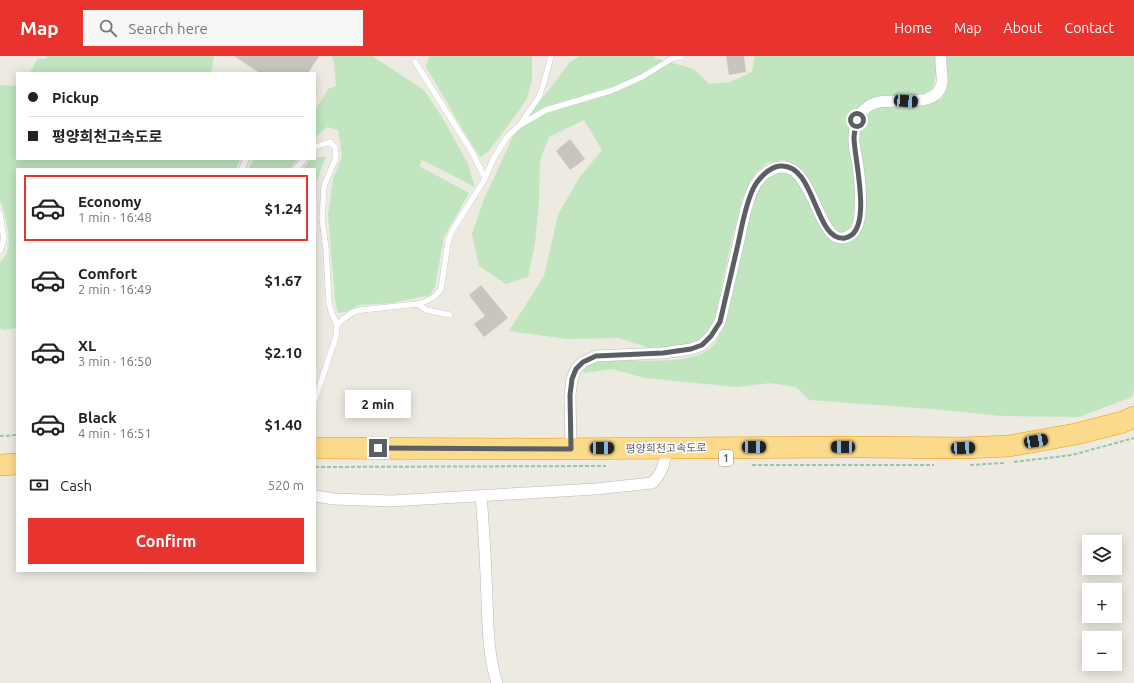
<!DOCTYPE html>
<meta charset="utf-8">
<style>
body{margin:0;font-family:Ubuntu,"Noto Sans KR",sans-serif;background:#f6f6f6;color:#222;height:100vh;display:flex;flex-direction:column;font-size:15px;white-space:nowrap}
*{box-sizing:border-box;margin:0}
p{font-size:13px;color:#767676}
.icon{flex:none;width:22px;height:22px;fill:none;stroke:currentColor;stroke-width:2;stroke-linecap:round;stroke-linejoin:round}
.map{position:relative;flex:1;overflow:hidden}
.side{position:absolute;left:16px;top:112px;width:300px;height:404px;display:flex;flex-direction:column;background:#fff;border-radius:0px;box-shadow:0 2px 10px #0003}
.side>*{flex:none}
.top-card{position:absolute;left:16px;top:16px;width:300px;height:88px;border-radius:0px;box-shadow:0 2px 10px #0003;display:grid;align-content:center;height:88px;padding:0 12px;background:#fff}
.controls{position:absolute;left:1082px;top:479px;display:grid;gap:8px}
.controls a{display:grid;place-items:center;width:40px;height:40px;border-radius:0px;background:#fff;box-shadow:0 2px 10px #0003;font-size:20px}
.end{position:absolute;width:18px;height:18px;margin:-9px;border:5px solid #5b5f63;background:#fff;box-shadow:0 0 0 2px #fff}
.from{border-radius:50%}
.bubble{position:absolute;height:28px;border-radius:0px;background:#fff;box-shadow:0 2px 10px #0003;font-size:13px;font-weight:600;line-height:28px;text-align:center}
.car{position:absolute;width:12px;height:24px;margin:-12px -6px;border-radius:5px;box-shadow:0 0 3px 1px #0007;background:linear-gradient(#222 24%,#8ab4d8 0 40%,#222 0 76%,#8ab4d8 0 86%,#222 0)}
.top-card b{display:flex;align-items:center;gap:14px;height:38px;font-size:15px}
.top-card b+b{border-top:1px solid #e0e0e0}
.top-card i{width:10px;height:10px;background:#222}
ul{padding:7px 0 0;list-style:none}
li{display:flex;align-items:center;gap:12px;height:66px;margin:0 8px 6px;padding:0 4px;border:2px solid transparent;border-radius:0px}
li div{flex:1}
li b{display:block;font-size:15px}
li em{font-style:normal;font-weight:600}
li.selected{border-color:#e8332e}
li>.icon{width:36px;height:36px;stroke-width:1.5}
.pay{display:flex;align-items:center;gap:10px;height:44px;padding:0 12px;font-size:15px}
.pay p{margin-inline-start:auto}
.primary-button{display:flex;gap:8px;margin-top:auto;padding:8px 12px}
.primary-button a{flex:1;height:46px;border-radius:0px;background:#e8332e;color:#fff;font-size:16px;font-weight:600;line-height:46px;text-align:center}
header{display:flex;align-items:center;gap:24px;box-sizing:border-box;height:56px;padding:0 20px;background:#e8332e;color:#fff}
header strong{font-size:19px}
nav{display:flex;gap:22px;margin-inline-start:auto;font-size:14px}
.search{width:280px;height:36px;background:#f6f6f6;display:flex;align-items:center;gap:10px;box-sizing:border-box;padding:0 14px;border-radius:0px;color:#767676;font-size:15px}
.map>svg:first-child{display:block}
</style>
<header>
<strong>Map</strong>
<div class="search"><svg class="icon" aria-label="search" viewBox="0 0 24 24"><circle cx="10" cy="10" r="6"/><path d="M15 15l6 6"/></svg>Search here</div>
<nav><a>Home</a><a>Map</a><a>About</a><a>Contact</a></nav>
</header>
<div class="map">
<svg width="1134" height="627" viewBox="0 0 1134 627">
<rect width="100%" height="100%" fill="#edeae2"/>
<g fill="#c0e5bf">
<polygon points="47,0 214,0 211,17 30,17 37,3 46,3"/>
<polygon points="332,0 372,0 424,34 445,66 468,108 475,131 422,104 419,110 469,137 444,181 435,231 430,239 393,247 359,249 346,256 338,257 335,244 328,159 333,123 342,100 338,74 327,71 315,82 315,55 328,33 336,30 334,7"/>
<polygon points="429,0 532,0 532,24 527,42 518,56 488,96 480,101 472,89 426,11"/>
<polygon points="580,0 655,0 655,2 694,13 709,28 730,26 752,16 755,0 937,0 936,18 933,32 919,41 904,41 893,39 873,43 857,55 856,120 853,165 849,173 844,176 838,176 830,168 808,121 794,108 784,104 767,107 756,116 742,143 728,200 716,257 710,274 700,286 685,290 651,292 618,282 567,283 509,275 544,220 558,159 579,122 602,94 584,64 549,81 540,105 539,146 535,188 528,221 506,228 479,210 472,178 484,143 516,74 548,35 570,6"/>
<path d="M 946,0 L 1134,0 L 1134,334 L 1132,341 L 1079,361 L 1002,360 L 932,353 L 809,344 L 796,331 L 770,327 L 736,331 L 645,322 L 612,313 L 584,317 L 582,313 C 586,310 591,307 596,306 C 626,300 697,315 716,286 C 722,276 725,264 728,252 C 735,229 740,205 745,181 C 749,162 752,132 769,120 C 773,117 782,117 787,115 L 798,123 L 829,183 L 840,188 L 849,186 L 858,179 L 858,81 L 862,66 L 870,56 L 881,50 L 926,49 L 941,43 L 946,35 Z"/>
<polygon points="0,29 17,30 17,103 240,103 236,113 17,113 17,272 3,274 0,272 0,207 7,197 9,188 8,174 2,148 0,145"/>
<polygon points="315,101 326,101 316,127 315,164 315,113 303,113 311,103 315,103"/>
<polygon points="254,103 297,103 290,113 249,113"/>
</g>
<g fill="#c8c5bf">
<polygon points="234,0 319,0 308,17 260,17"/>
<polygon points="726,0 744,0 746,16 729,19"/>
<polygon points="570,83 585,103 570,114 556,95"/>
<polygon points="481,229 508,262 484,281 474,268 485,260 469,239"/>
</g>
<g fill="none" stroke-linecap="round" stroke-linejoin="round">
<g stroke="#b5b8bd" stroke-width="6">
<g id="service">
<polyline points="415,6 472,96 485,122"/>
<polyline points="521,67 539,41 544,26 551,0"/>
<polyline points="315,91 330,86 335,91 336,98 335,104 324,130 322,163 326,193 329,247 332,258 337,268 336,281 315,343"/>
<polyline points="242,113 246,103"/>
<polyline points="296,113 304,103"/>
<polyline points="0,158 4,183 0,195"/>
<polyline points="418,248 426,254 450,259"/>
<path d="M 337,268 L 353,256 L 361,254 L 418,248 C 428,245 435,242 441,233 L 448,186 L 452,175 L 483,126 L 494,102 L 507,81 L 520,69 L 546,54 L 613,34 L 642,21 L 671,3 L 682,0"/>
</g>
</g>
<g stroke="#b5b8bd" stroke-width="12">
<g id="minor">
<path d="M 571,393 L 570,339 L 572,323 L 576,313 L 583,306 L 596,300 L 663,297 L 691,293 L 702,289 L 711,280 L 720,266 C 726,240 732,214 738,189 C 742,170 745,151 753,133 C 756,126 763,117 771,114 C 816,91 816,205 852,178 C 865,168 860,125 858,111 C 857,101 853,90 854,81 C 854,76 855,70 856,66 C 857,63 859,61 861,58 C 864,53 869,49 875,47 C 893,40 937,55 942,27 C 943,20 940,8 941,0"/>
<path d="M 315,440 L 334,443 L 391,445 L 595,433 L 652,427 C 660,420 663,413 665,403"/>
<path d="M 481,440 C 484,474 486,508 487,542 C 488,570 488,600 497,627"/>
</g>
</g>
<g stroke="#ee9902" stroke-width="22">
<g id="motorway">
<polyline points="315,392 537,393 858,391 963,392 1009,390 1076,378 1123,366 1134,361"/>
<polyline points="0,409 17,408"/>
</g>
</g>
<g stroke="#98c6a3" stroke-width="2" stroke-dasharray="4 2" stroke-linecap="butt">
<polyline points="0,380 17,379"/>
<polyline points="1014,406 1072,399 1134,382"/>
<polyline points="752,409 934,409"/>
<polyline points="970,409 1004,407"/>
<polyline points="315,411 606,410"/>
</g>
<use href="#service" stroke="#fff" stroke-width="5.5"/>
<use href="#minor" stroke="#fff" stroke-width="11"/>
<use href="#motorway" stroke="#fcda8b" stroke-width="21"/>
</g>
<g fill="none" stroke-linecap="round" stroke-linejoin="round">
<path stroke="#5b5f63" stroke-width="5" d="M 378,392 L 571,393 L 570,339 L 572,323 L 576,313 L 583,306 L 596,300 L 663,297 L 691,293 L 702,289 L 711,280 L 720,266 C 726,240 732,214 738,188 C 742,170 745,150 753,133 C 758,123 769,111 780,110 C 816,107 814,186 845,182 C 874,177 854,102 854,82 C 854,77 856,70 857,64"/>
</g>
<g text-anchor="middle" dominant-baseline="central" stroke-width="3" stroke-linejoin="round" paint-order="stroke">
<rect fill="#fff" stroke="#8c8f92" stroke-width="1" x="719" y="394" width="14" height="16" rx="3"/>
<g font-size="10" font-weight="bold" fill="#5b5f63">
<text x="726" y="402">1</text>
</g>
<g font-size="11" fill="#5b5f63" stroke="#fff">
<text transform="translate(666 392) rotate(-1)">평양희천고속도로</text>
</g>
</g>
</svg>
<div class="controls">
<a><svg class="icon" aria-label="layers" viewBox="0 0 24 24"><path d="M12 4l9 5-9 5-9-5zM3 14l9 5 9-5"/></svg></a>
<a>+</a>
<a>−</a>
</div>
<i class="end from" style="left:857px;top:64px"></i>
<i class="end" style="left:378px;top:392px"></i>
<div class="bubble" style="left:345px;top:334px;width:66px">2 min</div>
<i class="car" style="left:906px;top:45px;rotate:94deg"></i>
<i class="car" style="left:1036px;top:385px;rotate:80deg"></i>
<i class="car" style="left:754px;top:391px;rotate:90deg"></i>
<i class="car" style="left:843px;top:391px;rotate:270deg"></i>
<i class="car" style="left:602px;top:392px;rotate:89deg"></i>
<i class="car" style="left:963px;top:392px;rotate:87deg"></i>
<div class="top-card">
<b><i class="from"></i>Pickup</b>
<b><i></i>평양희천고속도로</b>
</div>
<section class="side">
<ul>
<li class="selected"><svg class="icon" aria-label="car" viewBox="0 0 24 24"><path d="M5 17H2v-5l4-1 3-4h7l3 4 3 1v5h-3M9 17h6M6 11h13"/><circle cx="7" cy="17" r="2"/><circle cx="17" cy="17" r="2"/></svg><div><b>Economy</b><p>1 min · 16:48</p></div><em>$1.24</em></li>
<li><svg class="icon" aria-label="car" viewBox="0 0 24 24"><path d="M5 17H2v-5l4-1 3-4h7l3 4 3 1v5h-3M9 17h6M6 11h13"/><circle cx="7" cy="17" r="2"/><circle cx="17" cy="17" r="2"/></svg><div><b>Comfort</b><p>2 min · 16:49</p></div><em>$1.67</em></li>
<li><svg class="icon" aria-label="car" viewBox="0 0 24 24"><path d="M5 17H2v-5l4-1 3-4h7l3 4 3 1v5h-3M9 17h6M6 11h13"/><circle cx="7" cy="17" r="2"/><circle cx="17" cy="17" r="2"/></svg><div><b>XL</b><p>3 min · 16:50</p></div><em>$2.10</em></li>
<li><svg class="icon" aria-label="car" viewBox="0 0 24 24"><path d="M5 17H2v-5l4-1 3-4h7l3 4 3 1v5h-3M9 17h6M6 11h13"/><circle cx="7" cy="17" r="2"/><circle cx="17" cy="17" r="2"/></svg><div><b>Black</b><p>4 min · 16:51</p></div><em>$1.40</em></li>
</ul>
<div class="pay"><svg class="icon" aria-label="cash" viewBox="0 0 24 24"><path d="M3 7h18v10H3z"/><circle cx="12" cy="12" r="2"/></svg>Cash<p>520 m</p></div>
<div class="primary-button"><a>Confirm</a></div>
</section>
</div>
